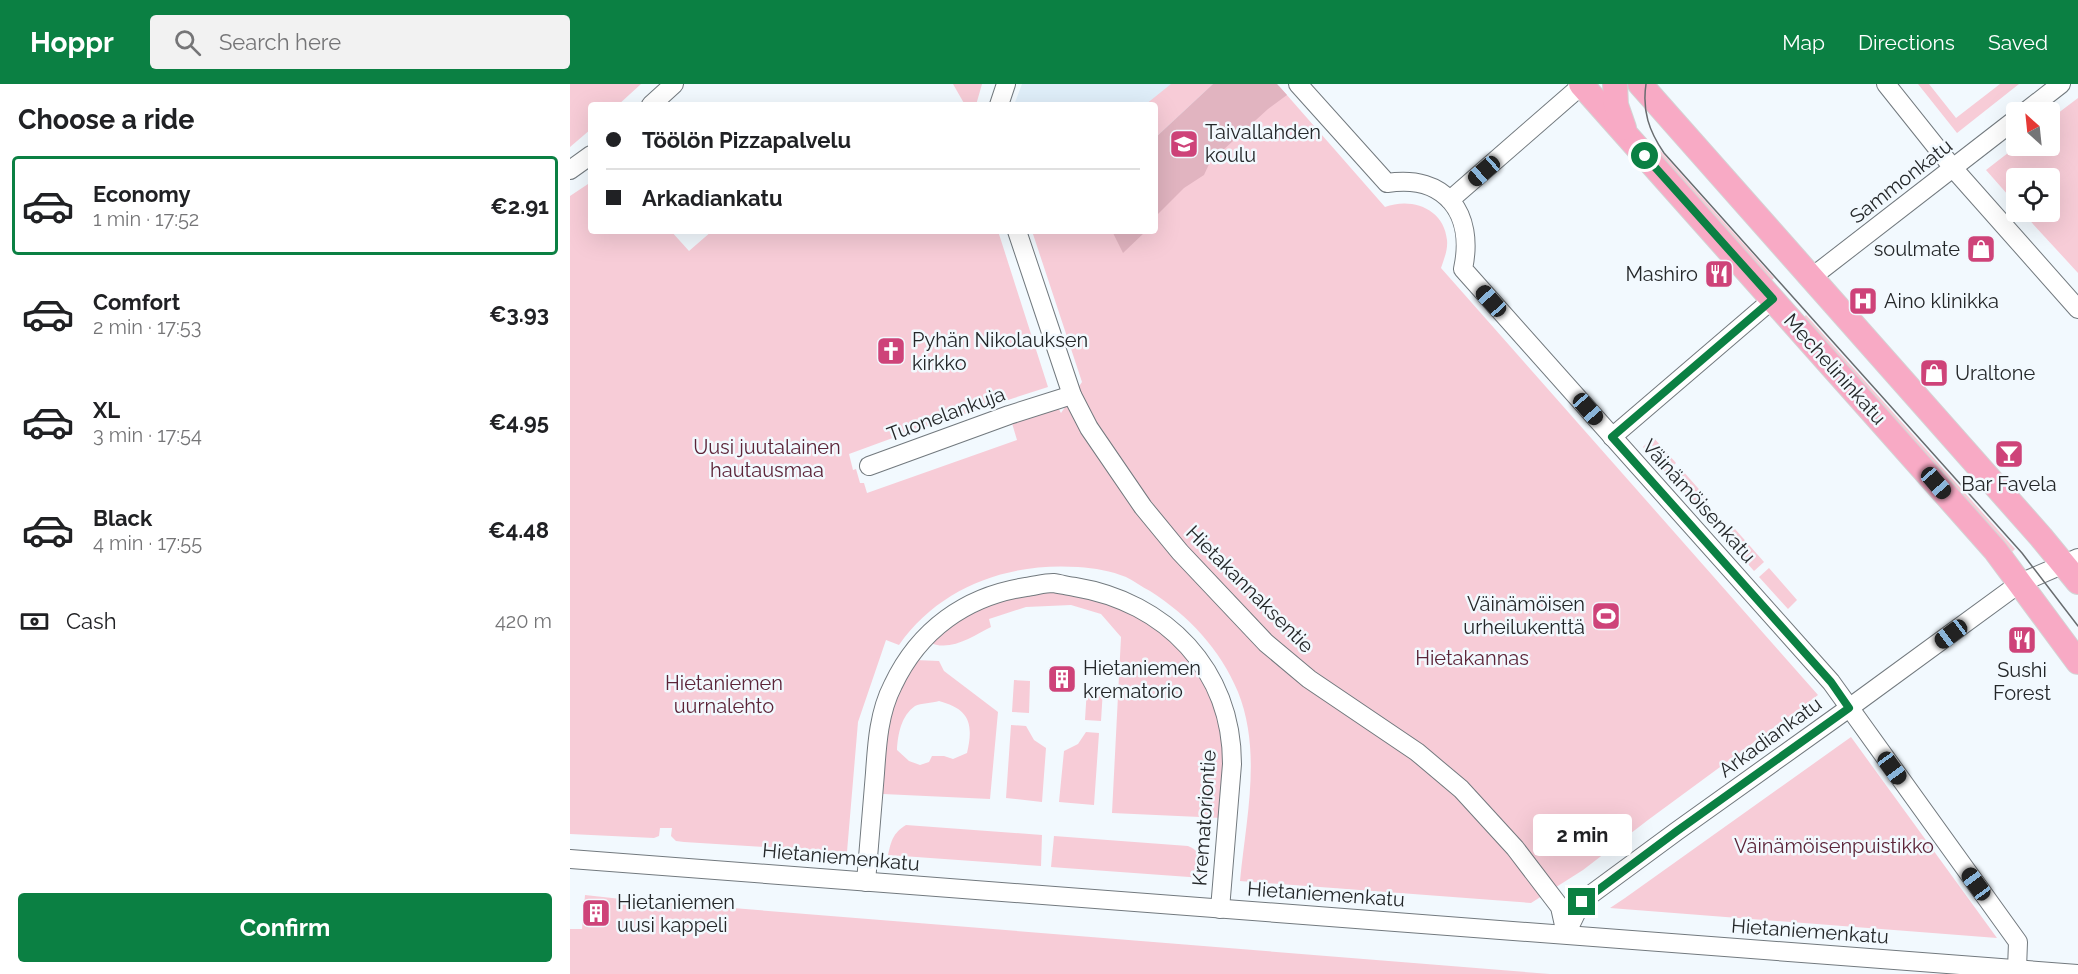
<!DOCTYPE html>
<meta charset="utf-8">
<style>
body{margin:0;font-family:Raleway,sans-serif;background:#f2f2f2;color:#202124;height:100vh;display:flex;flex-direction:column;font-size:22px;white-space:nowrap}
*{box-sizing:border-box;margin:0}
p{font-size:20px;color:#757577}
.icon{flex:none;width:33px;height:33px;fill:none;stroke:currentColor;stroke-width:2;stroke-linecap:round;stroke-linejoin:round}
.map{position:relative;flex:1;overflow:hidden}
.sheet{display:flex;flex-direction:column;background:#fff;width:570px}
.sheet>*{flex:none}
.banner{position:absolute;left:18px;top:18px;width:570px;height:132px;border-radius:6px;box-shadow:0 6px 24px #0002;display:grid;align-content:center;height:132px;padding:0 18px;background:#fff}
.needle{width:39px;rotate:333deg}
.tools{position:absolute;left:1436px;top:18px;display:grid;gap:12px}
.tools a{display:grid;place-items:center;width:54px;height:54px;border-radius:6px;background:#fff;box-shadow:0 6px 24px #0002;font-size:30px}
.end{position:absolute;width:27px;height:27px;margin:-14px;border:8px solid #0b8043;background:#fff;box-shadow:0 0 0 3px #fff}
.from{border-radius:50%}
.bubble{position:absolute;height:42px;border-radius:6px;background:#fff;box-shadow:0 6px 24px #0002;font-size:20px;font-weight:700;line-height:42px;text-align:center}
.car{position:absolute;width:18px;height:36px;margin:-18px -9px;border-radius:8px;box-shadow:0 0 4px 2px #0007;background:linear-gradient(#222 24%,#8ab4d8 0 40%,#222 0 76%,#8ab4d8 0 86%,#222 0)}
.banner b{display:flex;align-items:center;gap:21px;height:57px;font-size:22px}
.banner b+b{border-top:2px solid #e0e0e0}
.banner i{width:15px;height:15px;background:#202124}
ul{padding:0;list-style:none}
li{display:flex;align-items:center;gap:18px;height:99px;margin:0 12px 9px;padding:0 6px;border:3px solid transparent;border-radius:6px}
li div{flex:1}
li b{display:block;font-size:22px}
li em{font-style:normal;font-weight:700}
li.active{border-color:#0b8043}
li>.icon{width:54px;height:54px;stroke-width:1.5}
h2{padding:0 18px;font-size:27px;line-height:72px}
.pay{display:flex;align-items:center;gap:15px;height:66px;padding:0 18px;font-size:22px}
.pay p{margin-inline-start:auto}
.button{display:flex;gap:12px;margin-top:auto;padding:12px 18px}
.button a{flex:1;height:69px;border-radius:6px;background:#0b8043;color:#fff;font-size:24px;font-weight:700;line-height:69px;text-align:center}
header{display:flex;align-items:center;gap:36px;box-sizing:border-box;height:84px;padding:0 30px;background:#0b8043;color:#fff}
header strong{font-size:28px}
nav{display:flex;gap:33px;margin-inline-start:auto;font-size:21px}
.search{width:420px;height:54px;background:#f2f2f2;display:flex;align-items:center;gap:15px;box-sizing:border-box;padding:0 21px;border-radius:6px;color:#757577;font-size:22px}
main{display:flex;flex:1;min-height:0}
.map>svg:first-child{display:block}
</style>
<header>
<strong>Hoppr</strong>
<div class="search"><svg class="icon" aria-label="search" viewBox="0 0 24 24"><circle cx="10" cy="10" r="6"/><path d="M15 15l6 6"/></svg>Search here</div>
<nav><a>Map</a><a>Directions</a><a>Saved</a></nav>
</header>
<main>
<section class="sheet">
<h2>Choose a ride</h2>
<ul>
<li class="active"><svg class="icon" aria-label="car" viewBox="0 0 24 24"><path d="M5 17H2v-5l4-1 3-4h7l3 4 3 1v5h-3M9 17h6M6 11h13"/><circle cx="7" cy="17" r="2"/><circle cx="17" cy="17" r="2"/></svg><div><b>Economy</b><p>1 min · 17:52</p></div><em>€2.91</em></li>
<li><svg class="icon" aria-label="car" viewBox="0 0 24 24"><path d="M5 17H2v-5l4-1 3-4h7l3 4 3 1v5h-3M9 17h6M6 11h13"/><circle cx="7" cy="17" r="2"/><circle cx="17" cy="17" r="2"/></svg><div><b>Comfort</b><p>2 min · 17:53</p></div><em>€3.93</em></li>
<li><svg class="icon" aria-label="car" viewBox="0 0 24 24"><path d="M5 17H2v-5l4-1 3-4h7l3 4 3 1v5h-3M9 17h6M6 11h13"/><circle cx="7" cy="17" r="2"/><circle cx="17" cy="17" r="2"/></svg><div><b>XL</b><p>3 min · 17:54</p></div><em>€4.95</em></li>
<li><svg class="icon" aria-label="car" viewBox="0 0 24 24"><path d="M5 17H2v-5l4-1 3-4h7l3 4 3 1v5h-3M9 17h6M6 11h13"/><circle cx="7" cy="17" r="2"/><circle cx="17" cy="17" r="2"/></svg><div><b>Black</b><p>4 min · 17:55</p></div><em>€4.48</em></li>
</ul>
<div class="pay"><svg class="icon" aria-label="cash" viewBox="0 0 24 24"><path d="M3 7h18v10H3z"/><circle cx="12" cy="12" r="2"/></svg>Cash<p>420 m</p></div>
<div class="button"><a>Confirm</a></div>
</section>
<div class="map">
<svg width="1508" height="890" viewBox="0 0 1508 890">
<rect width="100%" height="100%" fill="#f2f9fe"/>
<polygon fill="#dfeef9" points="452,0 707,0 709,2 598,100 585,102 585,21 444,21"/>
<g fill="#f7ccd7" fill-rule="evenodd">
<polygon points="0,0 71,0 48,21 21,21 21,45 0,63"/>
<polygon points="383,0 412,0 406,21 395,21"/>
<polygon points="601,0 643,0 585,54 585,21 575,21"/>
<polygon points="1348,0 1359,0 1386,34 1430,0 1449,0 1387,49"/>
<path d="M 709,2 L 815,123 C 841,113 874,124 877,156 C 878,166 874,175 871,184 L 1248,611 L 1078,736 L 1013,786 L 961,819 L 670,797 C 676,735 692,668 668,608 C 650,565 619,532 580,507 C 572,503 564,497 556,493 C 541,487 525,484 508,483 C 439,478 369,503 329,561 L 316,556 L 288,638 L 277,768 L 114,758 L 106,757 L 101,752 L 102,744 L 90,744 L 89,752 L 84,754 L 0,750 L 0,112 L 21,98 L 21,147 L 101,147 L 119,167 L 142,147 L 428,147 L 478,303 L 339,348 L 279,370 L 283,386 L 286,385 L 290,399 L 294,399 L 297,409 L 447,356 L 441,336 L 486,320 L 491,329 L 512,298 L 462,147 L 585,147 L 585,102 L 598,100 Z"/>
<polygon points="1508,14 1508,189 1452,128 1479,128 1479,94 1446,94 1446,120 1416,86 1447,62 1479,62 1479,36"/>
<polygon points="1088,64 1204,194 1200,198 1084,68"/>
<polygon points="1236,231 1445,465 1440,470 1232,235"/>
<polygon points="1083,353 1106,379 1096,389 1073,363"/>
<polygon points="1112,386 1135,412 1126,421 1102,395"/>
<polygon points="1165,445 1194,478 1184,487 1155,454"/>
<polygon points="1199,484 1227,516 1218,525 1189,493"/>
<path d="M 482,506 L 556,523 L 587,543 L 614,567 L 640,608 L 655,658 L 652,734 L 542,729 L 551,553 L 531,530 L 501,521 L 456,523 L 419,535 L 421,543 C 403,552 379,569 359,558 L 406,523 L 442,512 Z"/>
<path d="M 345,576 L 369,577 L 374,587 L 428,628 L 420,715 L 313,710 C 315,675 315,637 328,604 C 332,594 340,585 345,576 ZM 369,617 C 399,625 404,639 397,669 L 383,675 L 374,672 L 362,672 L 359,678 L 350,681 L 339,677 L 327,666 C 328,650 331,632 345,622 C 351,619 362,619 369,617 Z"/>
<polygon points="444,596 460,597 459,629 442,628"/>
<polygon points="517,604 533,605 531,637 515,636"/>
<polygon points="441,641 456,642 464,656 476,664 472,718 436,714"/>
<polygon points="516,648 529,649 524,721 489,718 494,667 508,660"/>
<polygon points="1281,653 1427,854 1040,824 1055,814"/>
<path d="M 336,741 L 472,751 L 471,782 L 318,771 C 321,757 323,749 336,741 Z"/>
<path d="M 484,752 L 618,762 C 633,768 633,781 633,794 L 481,783 Z"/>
<polygon points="15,811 51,815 980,890 0,890 0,845 12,845"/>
</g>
<g fill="#e1b4c0">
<polygon points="643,0 707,0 717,11 698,25 640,78 634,91 614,104 585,133 585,54"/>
<polygon points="542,147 576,147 553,169"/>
</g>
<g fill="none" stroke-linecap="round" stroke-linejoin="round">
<g stroke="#72797e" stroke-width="20">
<g id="minor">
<path d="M 728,0 L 817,99 C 875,90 905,129 893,185 L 1261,598 L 1448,858 L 1447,885"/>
<polyline points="1316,0 1383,84 1508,225"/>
<polyline points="81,21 104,0"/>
<polyline points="429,21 436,0"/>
<polyline points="1455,28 1491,0"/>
<polyline points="0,86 21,71"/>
<polyline points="880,116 1012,1"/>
<polyline points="447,147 502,311 519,344 573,423 610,468 696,559 739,595 847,668 891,705 945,764 990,823 996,850"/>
<polyline points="1242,193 1446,35"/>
<polyline points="1042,353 1203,215"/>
<polyline points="299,382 439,331 502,311"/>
<polyline points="0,775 1508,890"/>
<path d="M 296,798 C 299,761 302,725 305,689 C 307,659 309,628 323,601 C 349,546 396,512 456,503 C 465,502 474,499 483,499 C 490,500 498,502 505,503 C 596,518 662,586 662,680 L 650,825"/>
<polyline points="996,850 1012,817 1107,747 1279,624 1450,499 1508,474"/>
</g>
</g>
<g stroke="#d3d4d4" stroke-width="26">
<g id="major">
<polyline points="1011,0 1425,466 1508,578"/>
<polyline points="1045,0 1046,21 1054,44"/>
<polyline points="1070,0 1471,453 1508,498"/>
</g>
</g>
<use href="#minor" stroke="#fff" stroke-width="18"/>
<use href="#major" stroke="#f8aac5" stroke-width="24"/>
<path stroke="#686c6f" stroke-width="1.5" d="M 1076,0 C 1072,27 1079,47 1094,69 L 1452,469 L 1508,542"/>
</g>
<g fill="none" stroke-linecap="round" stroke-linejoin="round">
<polyline stroke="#0b8043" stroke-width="8" points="1012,818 1107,747 1279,624 1261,598 1042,353 1203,215 1075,72"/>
</g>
<defs>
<g id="school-square" transform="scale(1.5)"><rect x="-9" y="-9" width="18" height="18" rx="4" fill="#ce4379" stroke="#f2f9fe"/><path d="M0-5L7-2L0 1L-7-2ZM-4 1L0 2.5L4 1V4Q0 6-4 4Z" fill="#fff"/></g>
<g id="shop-square" transform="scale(1.5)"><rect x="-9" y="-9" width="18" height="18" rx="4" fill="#ce4379" stroke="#f2f9fe"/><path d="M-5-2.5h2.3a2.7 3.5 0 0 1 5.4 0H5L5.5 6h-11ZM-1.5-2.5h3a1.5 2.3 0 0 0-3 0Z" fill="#fff"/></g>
<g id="restaurant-square" transform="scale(1.5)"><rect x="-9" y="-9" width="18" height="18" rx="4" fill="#ce4379" stroke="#f2f9fe"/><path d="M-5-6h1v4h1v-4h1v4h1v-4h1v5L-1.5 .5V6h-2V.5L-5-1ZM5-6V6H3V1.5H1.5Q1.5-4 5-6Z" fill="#fff"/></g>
<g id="hospital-square" transform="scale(1.5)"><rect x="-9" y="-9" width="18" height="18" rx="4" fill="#ce4379" stroke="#f2f9fe"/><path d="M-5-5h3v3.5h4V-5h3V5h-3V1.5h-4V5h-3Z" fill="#fff"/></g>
<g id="church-square" transform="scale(1.5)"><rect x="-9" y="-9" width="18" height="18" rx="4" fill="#ce4379" stroke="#f2f9fe"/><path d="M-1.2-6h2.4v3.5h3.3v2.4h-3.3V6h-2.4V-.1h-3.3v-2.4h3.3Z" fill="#fff"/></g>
<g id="bar-square" transform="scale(1.5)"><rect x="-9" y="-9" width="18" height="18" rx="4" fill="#ce4379" stroke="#f2f9fe"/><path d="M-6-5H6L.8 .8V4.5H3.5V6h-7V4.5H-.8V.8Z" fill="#fff"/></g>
<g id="stadium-square" transform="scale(1.5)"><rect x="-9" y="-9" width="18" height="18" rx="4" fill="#ce4379" stroke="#f2f9fe"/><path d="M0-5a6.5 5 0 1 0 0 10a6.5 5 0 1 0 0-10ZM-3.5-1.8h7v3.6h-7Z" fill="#fff"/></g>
<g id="building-square" transform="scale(1.5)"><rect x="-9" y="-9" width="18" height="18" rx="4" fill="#ce4379" stroke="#f2f9fe"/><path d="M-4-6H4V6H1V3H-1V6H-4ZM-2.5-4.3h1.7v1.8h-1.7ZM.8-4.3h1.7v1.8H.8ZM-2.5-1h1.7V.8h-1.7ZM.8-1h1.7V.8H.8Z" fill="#fff"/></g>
</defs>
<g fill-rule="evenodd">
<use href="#school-square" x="614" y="60"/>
<use href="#shop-square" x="1411" y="165"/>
<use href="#restaurant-square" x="1149" y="190"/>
<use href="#hospital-square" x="1293" y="217"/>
<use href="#church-square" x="321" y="267"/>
<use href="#shop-square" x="1364" y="289"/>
<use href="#bar-square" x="1439" y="370"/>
<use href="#stadium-square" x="1036" y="532"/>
<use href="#restaurant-square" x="1452" y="556"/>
<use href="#building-square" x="492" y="595"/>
<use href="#building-square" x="26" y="829"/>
</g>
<g text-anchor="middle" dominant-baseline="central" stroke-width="5" stroke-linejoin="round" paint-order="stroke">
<g font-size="20" fill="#242729" stroke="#f2f9fe" text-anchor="start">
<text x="635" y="48">Taivallahden<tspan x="635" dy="23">koulu</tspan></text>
<text x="1390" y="165" text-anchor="end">soulmate</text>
<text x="1128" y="190" text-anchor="end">Mashiro</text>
<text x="1314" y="217">Aino klinikka</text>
<text x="342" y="256">Pyhän Nikolauksen<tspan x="342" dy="23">kirkko</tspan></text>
<text x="1385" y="289">Uraltone</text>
<text x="1439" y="400" text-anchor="middle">Bar Favela</text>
<text x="1015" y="520" text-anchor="end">Väinämöisen<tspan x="1015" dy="23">urheilukenttä</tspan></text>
<text x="513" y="584">Hietaniemen<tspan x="513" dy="23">krematorio</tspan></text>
<text x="1452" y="586" text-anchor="middle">Sushi<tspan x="1452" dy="23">Forest</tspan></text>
<text x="47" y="818">Hietaniemen<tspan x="47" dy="23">uusi kappeli</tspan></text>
</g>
<g font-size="20" fill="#242729" stroke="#f2f9fe">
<text transform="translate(1331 97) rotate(-38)">Sammonkatu</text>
<text transform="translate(1265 285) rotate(48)">Mechelininkatu</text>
<text transform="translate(376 330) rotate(-20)">Tuonelankuja</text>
<text transform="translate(1129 417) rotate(48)">Väinämöisenkatu</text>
<text transform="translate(680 505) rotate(45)">Hietakannaksentie</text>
<text transform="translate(1200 653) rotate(-36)">Arkadiankatu</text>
<text transform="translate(634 734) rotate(-86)">Krematoriontie</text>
<text transform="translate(271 773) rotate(5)">Hietaniemenkatu</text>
<text transform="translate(756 810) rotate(4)">Hietaniemenkatu</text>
<text transform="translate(1240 847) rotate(4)">Hietaniemenkatu</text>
</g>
<g font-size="20" fill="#5c2438" stroke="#f2f9fe">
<text x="197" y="363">Uusi juutalainen<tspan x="197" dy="23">hautausmaa</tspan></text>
<text x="902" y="574">Hietakannas</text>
<text x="154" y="599">Hietaniemen<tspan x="154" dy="23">uurnalehto</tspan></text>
<text x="1264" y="762">Väinämöisenpuistikko</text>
</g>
</g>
</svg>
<div class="tools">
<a><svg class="needle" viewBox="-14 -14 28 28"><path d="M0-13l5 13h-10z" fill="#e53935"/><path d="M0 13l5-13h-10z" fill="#757577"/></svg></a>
<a><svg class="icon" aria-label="locate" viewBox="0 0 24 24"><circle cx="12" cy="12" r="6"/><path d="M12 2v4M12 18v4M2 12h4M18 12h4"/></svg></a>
</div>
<i class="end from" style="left:1075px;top:72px"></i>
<i class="end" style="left:1012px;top:818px"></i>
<div class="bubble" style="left:963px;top:730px;width:99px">2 min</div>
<i class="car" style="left:914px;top:87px;rotate:229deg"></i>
<i class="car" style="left:921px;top:217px;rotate:318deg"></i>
<i class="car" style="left:1018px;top:325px;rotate:139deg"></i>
<i class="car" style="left:1366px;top:399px;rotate:139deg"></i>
<i class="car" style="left:1381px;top:550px;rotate:233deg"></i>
<i class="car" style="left:1322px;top:684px;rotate:144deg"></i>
<i class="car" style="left:1406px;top:800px;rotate:324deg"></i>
<div class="banner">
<b><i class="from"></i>Töölön Pizzapalvelu</b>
<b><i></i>Arkadiankatu</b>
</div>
</div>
</main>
